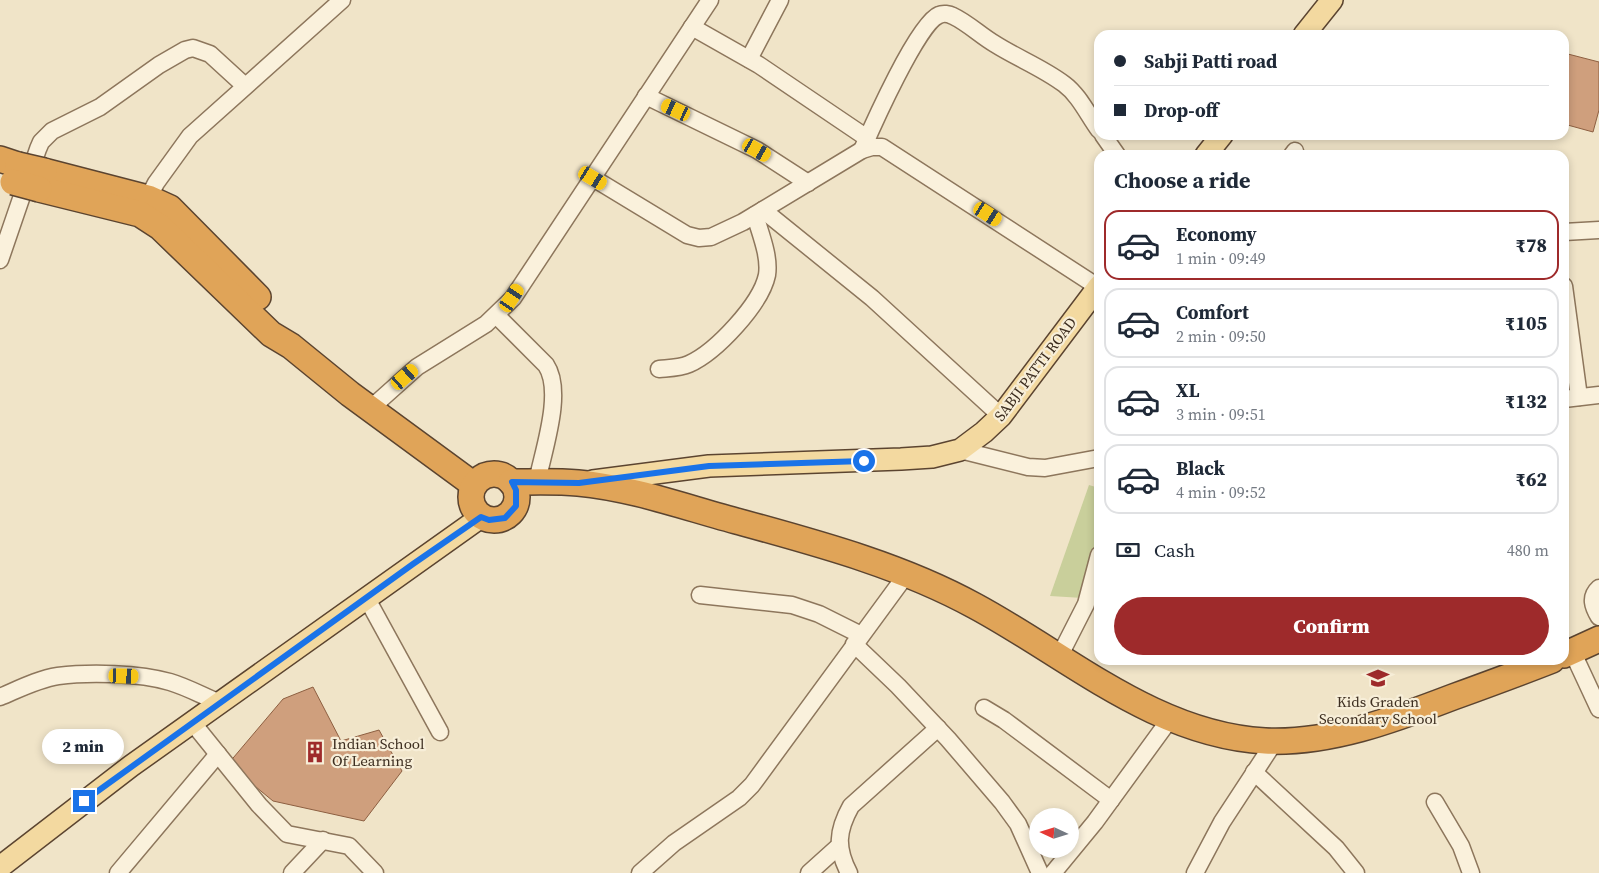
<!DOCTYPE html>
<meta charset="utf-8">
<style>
body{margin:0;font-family:"Source Serif 4",serif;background:#f2f2f3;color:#1f2937;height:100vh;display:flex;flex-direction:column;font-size:19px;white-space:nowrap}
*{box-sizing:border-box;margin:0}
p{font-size:16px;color:#747a83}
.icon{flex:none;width:28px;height:28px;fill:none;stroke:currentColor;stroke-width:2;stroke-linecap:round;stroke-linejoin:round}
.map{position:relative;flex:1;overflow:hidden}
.sheet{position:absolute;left:1094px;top:150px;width:475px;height:515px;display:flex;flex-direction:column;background:#fff;border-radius:15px;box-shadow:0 2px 8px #0003}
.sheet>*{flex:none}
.hud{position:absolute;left:1094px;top:30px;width:475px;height:110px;border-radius:15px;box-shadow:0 2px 8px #0003;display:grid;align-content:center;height:110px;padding:0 20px;background:#fff}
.needle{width:32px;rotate:274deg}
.fabs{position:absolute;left:1029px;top:808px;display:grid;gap:10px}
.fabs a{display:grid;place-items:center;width:50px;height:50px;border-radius:50%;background:#fff;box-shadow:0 2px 8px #0003;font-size:25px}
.end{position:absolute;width:22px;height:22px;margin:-11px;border:6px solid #1a73e8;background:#fff;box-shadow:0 0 0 2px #fff}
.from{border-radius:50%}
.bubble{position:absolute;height:35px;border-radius:18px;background:#fff;box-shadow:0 2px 8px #0003;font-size:16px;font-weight:800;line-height:35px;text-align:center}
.car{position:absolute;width:15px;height:30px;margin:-15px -8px;border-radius:6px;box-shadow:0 0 4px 1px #0007;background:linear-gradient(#f5c518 24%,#345 0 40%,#f5c518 0 76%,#345 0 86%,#f5c518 0)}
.hud b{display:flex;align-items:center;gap:18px;height:48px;font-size:19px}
.hud b+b{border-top:1px solid #e0e1e3}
.hud i{width:12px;height:12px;background:#1f2937}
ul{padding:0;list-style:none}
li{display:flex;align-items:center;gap:15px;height:70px;margin:0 10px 8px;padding:0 10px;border:2px solid #e0e1e3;border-radius:15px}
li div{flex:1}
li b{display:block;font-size:19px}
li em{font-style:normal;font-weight:800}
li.active{border-color:#9e2a2b}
li>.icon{width:45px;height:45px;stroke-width:1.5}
h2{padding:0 20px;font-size:22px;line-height:60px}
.pay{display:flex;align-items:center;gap:12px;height:55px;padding:0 20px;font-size:19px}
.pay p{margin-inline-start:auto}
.button{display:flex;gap:10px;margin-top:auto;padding:10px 20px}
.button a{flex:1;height:58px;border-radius:30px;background:#9e2a2b;color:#fff;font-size:20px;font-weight:800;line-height:58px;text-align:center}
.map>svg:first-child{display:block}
</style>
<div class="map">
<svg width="1599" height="873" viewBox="0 0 1599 873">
<rect width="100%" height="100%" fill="#f0e4c8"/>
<polygon fill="#c9cf9b" points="1089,485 1099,488 1099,599 1050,596"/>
<g fill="#cf9f7d" stroke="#8d5f41">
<polygon points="1564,53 1599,62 1599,110 1593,132 1564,124"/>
<polygon points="313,687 341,741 379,730 402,771 364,821 273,801 228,764 283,699"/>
</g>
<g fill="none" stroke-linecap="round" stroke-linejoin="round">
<g stroke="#8d765c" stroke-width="19">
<g id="minor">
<polyline points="692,27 759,65 867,138"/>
<polyline points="749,59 780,0"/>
<polyline points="646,96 757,150 808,183"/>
<polyline points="1103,135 1117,155"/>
<path d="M 862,150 C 872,127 918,23 939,15 C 943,13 949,14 953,16 C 968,23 981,36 995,44 C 1017,58 1043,68 1064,84 C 1079,95 1088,115 1099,130"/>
<polyline points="1292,155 1295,151"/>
<polyline points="593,178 687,235 699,238 711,237 743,222 862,150 872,147 882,147 1098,287"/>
<polyline points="144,206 156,183 190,136 342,0"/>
<polyline points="763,210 872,298 1001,416"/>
<polyline points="1564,232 1599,230"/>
<polyline points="0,260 38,149 41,142 52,131 100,107 159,65 185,50 193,48 210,54 245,86"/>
<polyline points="1564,286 1579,397"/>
<path d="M 497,316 L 546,365 C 564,392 543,451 537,482"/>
<path d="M 659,369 C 669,368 680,368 689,364 C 716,352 761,304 767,275 C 770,256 760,233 755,215"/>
<polyline points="1564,399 1599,395"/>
<polyline points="370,409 417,367 486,324 513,298 710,0"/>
<polyline points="960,450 1028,467 1045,468 1099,458"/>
<path d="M 1599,588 C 1589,597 1593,607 1599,617"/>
<polyline points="700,595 792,605 819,614 861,635"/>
<polyline points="366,597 440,732"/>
<polyline points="854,644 898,686 948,739 1002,802 1018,824 1040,873"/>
<polyline points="1572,651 1599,709"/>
<polyline points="1059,657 1086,604 1099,555"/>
<path d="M 0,697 C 19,689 38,679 58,676 C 89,672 139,673 170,682 C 187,687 203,696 220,703"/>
<polyline points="984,708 1004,720 1111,800"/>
<polyline points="192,722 259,805 287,834 349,846 375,873"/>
<polyline points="1254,772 1336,848 1356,873"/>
<polyline points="1435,802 1461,846 1471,873"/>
<polyline points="118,873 218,754"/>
<polyline points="292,873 323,840"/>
<polyline points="640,873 674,843 739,798 752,785 906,575"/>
<polyline points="809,873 839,846"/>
<path d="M 849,873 C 836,848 837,831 851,806 L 938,728"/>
<polyline points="1053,873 1095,822 1170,719"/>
<polyline points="1195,873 1222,822 1275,741"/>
</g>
</g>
<g stroke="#5b4430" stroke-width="24">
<g id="major">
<polyline points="1304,35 1332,0"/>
<polyline points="1206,155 1222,135"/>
<polyline points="593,481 709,466 901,459 932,457 960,450 984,432 1001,416 1099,286"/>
<polyline points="0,867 131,766 481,517"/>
</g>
</g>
<g stroke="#5b4430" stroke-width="28">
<g id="highway">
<polyline points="0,159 18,165"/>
<polyline points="44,171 148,198 170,208 258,297"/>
<polyline points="39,189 140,214 160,227 271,334 291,346 350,394 474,485"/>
<circle cx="494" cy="497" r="23"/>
<path d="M 511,482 C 533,482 556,481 578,483 C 633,488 687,508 740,522 C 820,544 902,566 975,606 C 1068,656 1155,735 1265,741 C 1329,744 1393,720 1453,697 C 1486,685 1519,673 1552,660"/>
<polyline points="1564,655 1599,639"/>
</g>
</g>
<use href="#minor" stroke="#faf1dc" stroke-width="16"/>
<use href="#major" stroke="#f3d9a0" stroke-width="21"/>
<use href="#highway" stroke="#e0a458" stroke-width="25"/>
<g stroke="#5b4430" stroke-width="28" stroke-linecap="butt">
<g id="highway-bridge">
<polyline points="18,165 44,171"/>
<polyline points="13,182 39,189"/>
</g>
</g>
<use href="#highway-bridge" stroke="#e0a458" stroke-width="25"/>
</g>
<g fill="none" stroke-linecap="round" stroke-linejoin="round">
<polyline stroke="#1a73e8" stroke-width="6" points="84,801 413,564 481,517 489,520 505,518 516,506 516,490 512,482 579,483 709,466 864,461"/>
</g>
<defs>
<g id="school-bare" transform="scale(1.725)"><path d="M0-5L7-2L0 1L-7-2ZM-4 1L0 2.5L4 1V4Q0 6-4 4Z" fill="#9e2a2b" stroke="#f7eed8" stroke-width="2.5" paint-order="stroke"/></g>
<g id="building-bare" transform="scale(1.725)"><path d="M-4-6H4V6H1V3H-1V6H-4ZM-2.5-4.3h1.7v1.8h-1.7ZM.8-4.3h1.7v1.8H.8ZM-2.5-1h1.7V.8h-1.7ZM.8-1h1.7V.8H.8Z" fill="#9e2a2b" stroke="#f7eed8" stroke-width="2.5" paint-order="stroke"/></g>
</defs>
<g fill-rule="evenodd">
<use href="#school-bare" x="1378" y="678"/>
<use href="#building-bare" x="315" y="752"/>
</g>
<g text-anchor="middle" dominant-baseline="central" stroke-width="4.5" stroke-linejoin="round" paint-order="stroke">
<g font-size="15" fill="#3d2e20" stroke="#f7eed8">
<text transform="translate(1035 369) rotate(-53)">SABJI PATTI ROAD</text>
</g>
<g font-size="15" fill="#3d2e20" stroke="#f7eed8">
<text x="1378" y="701">Kids Graden<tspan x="1378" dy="17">Secondary School</tspan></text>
<text x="332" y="743" text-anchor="start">Indian School<tspan x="332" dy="17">Of Learning</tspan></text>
</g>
</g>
</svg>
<div class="fabs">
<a><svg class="needle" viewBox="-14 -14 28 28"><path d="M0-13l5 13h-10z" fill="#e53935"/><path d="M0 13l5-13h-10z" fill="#747a83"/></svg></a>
</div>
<i class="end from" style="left:864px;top:461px"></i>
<i class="end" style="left:84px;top:801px"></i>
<div class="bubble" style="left:42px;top:729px;width:82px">2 min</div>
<i class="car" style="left:676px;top:110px;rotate:295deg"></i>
<i class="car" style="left:757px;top:150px;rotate:120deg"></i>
<i class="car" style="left:593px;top:178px;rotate:121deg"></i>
<i class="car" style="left:988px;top:214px;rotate:123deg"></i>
<i class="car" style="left:512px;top:298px;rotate:34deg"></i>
<i class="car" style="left:405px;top:377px;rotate:49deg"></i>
<i class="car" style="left:124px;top:676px;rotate:92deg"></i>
<div class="hud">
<b><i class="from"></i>Sabji Patti road</b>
<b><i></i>Drop-off</b>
</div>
<section class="sheet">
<h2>Choose a ride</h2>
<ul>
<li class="active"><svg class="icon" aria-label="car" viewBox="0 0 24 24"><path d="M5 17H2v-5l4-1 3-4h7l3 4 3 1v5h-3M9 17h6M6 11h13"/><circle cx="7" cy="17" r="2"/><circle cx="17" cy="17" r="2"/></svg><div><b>Economy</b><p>1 min · 09:49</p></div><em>₹78</em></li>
<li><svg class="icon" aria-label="car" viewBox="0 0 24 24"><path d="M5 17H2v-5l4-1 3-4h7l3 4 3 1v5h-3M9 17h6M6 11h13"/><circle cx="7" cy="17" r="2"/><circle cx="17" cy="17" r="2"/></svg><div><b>Comfort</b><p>2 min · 09:50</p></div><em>₹105</em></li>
<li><svg class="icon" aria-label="car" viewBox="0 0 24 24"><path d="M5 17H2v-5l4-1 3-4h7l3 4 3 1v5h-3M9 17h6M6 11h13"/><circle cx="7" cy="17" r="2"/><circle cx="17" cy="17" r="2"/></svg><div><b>XL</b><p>3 min · 09:51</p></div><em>₹132</em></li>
<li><svg class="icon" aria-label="car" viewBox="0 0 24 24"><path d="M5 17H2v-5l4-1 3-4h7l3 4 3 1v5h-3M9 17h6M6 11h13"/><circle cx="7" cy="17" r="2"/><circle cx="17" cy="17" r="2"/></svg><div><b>Black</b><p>4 min · 09:52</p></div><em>₹62</em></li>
</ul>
<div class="pay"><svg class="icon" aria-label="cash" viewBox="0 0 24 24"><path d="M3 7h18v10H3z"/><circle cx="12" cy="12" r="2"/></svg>Cash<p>480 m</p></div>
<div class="button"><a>Confirm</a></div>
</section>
</div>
